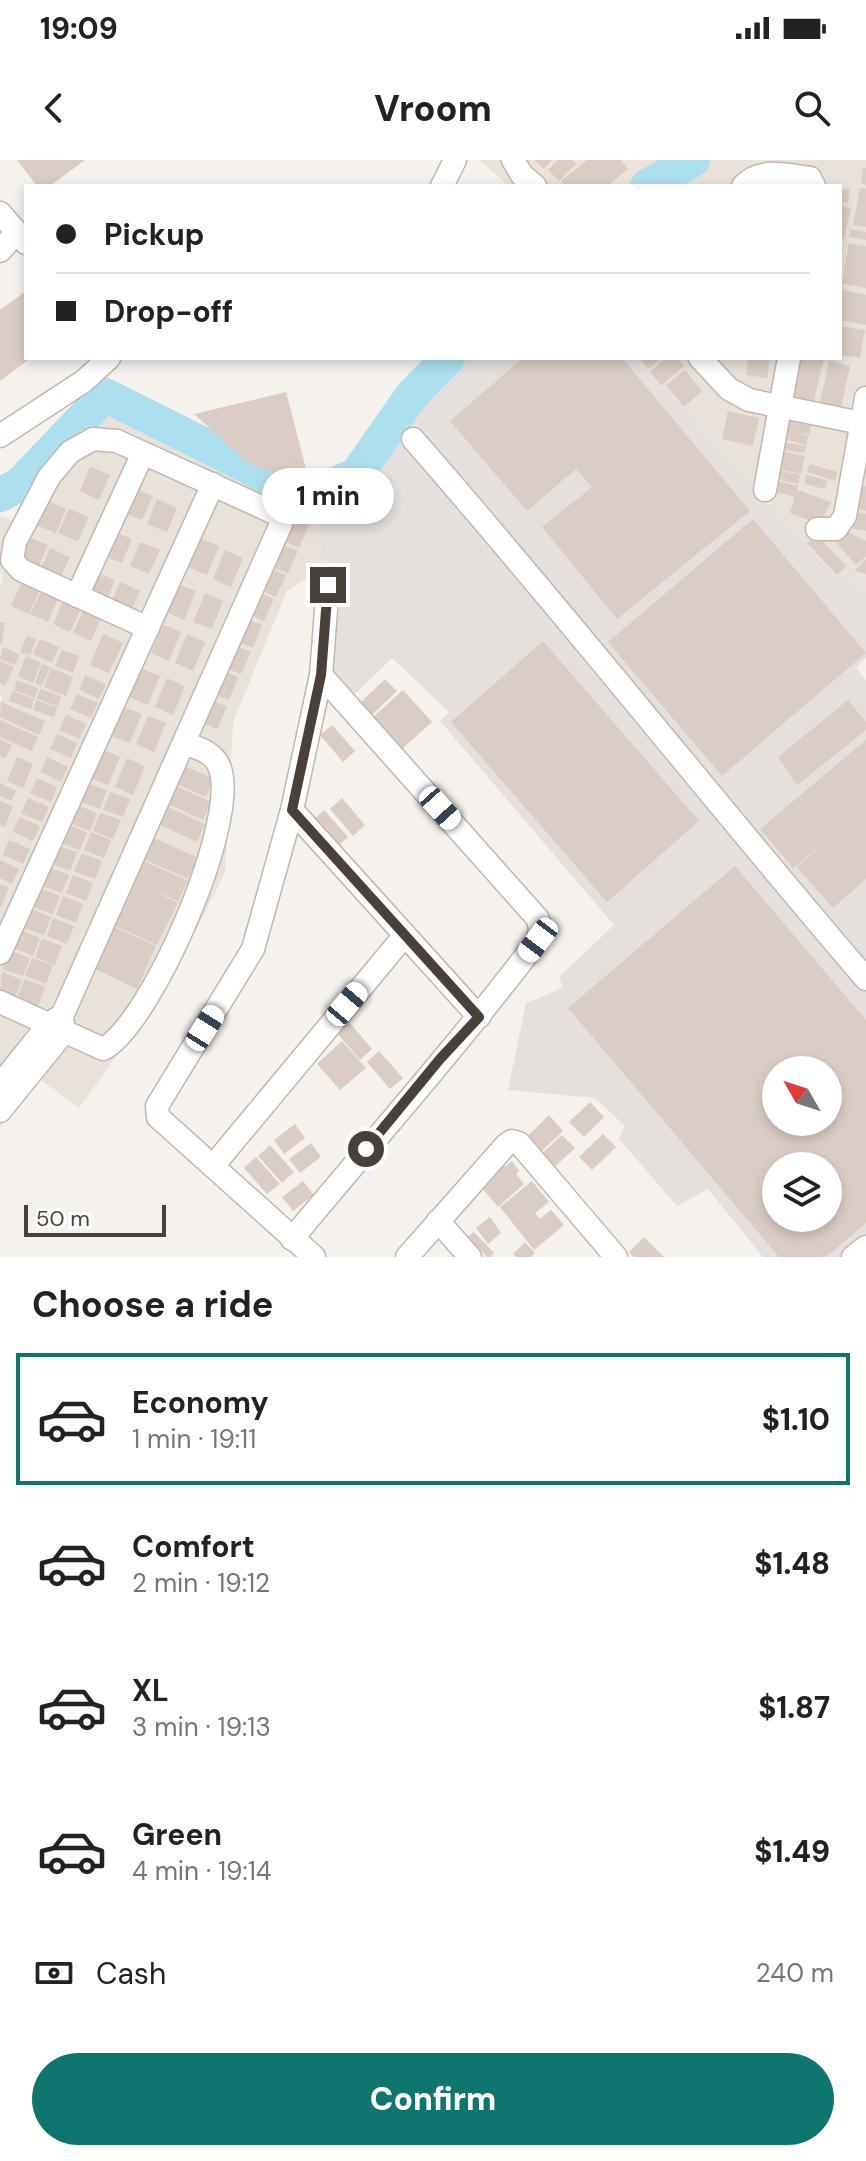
<!DOCTYPE html>
<meta charset="utf-8">
<style>
body{margin:0;font-family:"DM Sans",sans-serif;background:#f2f2f2;color:#222;height:100vh;display:flex;flex-direction:column;font-size:30px;white-space:nowrap}
*{box-sizing:border-box;margin:0}
p{font-size:26px;color:#767676}
.icon{flex:none;width:44px;height:44px;fill:none;stroke:currentColor;stroke-width:2;stroke-linecap:round;stroke-linejoin:round}
.map{position:relative;height:1097px;overflow:hidden}
.side{display:flex;flex-direction:column;background:#fff;flex:1}
.side>*{flex:none}
.top-card{position:absolute;left:24px;top:24px;width:818px;height:176px;border-radius:0px;box-shadow:0 4px 12px #0003;display:grid;align-content:center;height:176px;padding:0 32px;background:#fff}
.needle{width:52px;rotate:309deg}
.tools{position:absolute;left:762px;top:896px;display:grid;gap:16px}
.tools a{display:grid;place-items:center;width:80px;height:80px;border-radius:50%;background:#fff;box-shadow:0 4px 12px #0003;font-size:40px}
.scale{position:absolute;left:24px;bottom:20px;width:142px;box-sizing:border-box;padding-left:8px;border:4px solid #4a403a;border-top:0;font-size:22px;line-height:28px;white-space:nowrap;color:#4a403a;-webkit-text-stroke:6px #fff;paint-order:stroke}
.end{position:absolute;width:36px;height:36px;margin:-18px;border:10px solid #4a403a;background:#fff;box-shadow:0 0 0 4px #fff}
.from{border-radius:50%}
.bubble{position:absolute;height:56px;border-radius:28px;background:#fff;box-shadow:0 4px 12px #0003;font-size:26px;font-weight:800;line-height:56px;text-align:center}
.car{position:absolute;width:24px;height:48px;margin:-24px -12px;border-radius:10px;box-shadow:0 0 6px 2px #0007;background:linear-gradient(#fff 24%,#345 0 40%,#fff 0 76%,#345 0 86%,#fff 0)}
.top-card b{display:flex;align-items:center;gap:28px;height:76px;font-size:30px}
.top-card b+b{border-top:2px solid #e0e0e0}
.top-card i{width:20px;height:20px;background:#222}
ul{padding:0;list-style:none}
li{display:flex;align-items:center;gap:24px;height:132px;margin:0 16px 12px;padding:0 16px;border:4px solid transparent;border-radius:0px}
li div{flex:1}
li b{display:block;font-size:30px}
li em{font-style:normal;font-weight:800}
li.active{border-color:#0f766e}
li>.icon{width:72px;height:72px;stroke-width:1.5}
h2{padding:0 32px;font-size:36px;line-height:96px}
.pay{display:flex;align-items:center;gap:20px;height:88px;padding:0 32px;font-size:30px}
.pay p{margin-inline-start:auto}
.cta{display:flex;gap:16px;margin-top:auto;padding:16px 32px}
.cta a{flex:1;height:92px;border-radius:48px;background:#0f766e;color:#fff;font-size:32px;font-weight:800;line-height:92px;text-align:center}
.status{display:flex;justify-content:space-between;align-items:center;height:56px;padding:0 40px;background:#fff;direction:ltr}
.status svg{height:22px;fill:currentColor}
header{display:flex;justify-content:space-between;align-items:center;height:104px;padding:0 32px;background:#fff;font-size:36px;font-weight:800}
.map>svg:first-child{display:block}
</style>
<div class="status"><b>19:09</b><svg viewBox="0 0 49 12"><path d="M0 12V9h3v3zM5 12V6h3v6zM10 12V3h3v9zM15 12V0h3v12zM26 1h20v11H26zM47 4h2v5h-2z"/></svg></div>
<header><svg class="icon" aria-label="back" viewBox="0 0 24 24"><path d="M15 5l-7 7 7 7"/></svg>Vroom<svg class="icon" aria-label="search" viewBox="0 0 24 24"><circle cx="10" cy="10" r="6"/><path d="M15 15l6 6"/></svg></header>
<div class="map">
<svg width="866" height="1097" viewBox="0 0 866 1097">
<rect width="100%" height="100%" fill="#f5f1ec"/>
<g fill="#e9e2da">
<polygon points="480,0 528,0 556,26 508,26"/>
<polygon points="703,0 866,0 866,436 847,416 839,421 635,198 840,198 840,26 659,26"/>
<polygon points="108,249 320,354 323,407 287,431 233,562 225,712 172,819 79,948 40,919 0,967 0,543 2,537 0,536 0,428 3,415 0,413 0,356 14,361 45,304"/>
</g>
<path fill="#e5e0dd" fill-rule="evenodd" d="M 464,198 L 635,198 L 839,421 L 846,416 L 866,436 L 866,498 L 856,507 L 866,521 L 866,1097 L 763,1097 L 708,1029 L 677,1046 L 619,979 L 625,966 L 595,938 L 508,930 L 526,843 L 563,828 L 559,817 L 614,765 L 440,561 L 449,552 L 392,498 L 355,534 L 331,509 L 342,430 L 323,407 L 320,354 L 362,335 L 375,296 L 426,235 ZM 776,910 L 828,910 L 828,962 L 776,962 ZM 776,1006 L 828,1006 L 828,1058 L 776,1058 Z"/>
<polygon fill="#eee3d7" points="528,0 679,0 630,26 556,26"/>
<g fill="none" stroke-linecap="round" stroke-linejoin="round">
<g stroke="#ace0ee" stroke-width="34">
<polyline points="647,26 693,0"/>
<polyline points="0,335 20,324 105,235 306,336 356,315 412,235 448,198"/>
</g>
</g>
<g fill="#dacdc5" fill-rule="evenodd">
<polygon points="17,0 85,0 50,26 37,26"/>
<polygon points="534,0 552,0 544,9"/>
<polygon points="558,0 573,0 576,4 559,21 548,10"/>
<polygon points="587,0 621,0 628,9 607,26 565,26 561,21"/>
<polygon points="863,8 866,8 866,25 861,24"/>
<polygon points="840,28 850,30 848,43 840,41"/>
<polygon points="860,28 866,29 866,67 853,65"/>
<polygon points="840,46 851,48 844,79 840,78"/>
<polygon points="851,69 866,72 866,80 849,77"/>
<polygon points="849,83 866,86 866,128 842,124"/>
<polygon points="840,129 866,135 866,165 840,160"/>
<polygon points="26,131 26,198 31,198 0,221 0,150"/>
<polygon points="840,166 865,170 860,198 840,195"/>
<polygon points="523,198 622,198 750,351 617,459 542,367 592,327 576,309 527,351 450,261"/>
<polygon points="640,198 662,198 648,209"/>
<polygon points="666,198 677,198 684,206 661,226 650,212"/>
<polygon points="748,198 770,198 767,218 746,215"/>
<polygon points="798,198 824,198 814,241 790,236"/>
<polygon points="829,201 850,206 840,252 819,247"/>
<polygon points="685,210 702,231 684,247 666,225"/>
<polygon points="286,232 310,324 249,304 194,254"/>
<polygon points="728,251 759,258 753,286 722,279"/>
<polygon points="786,260 811,265 809,275 791,271 808,276 806,285 781,278"/>
<polygon points="783,282 806,286 804,293 781,289"/>
<polygon points="780,291 805,296 801,314 777,309"/>
<polygon points="810,304 837,312 835,321 807,312"/>
<polygon points="90,307 110,315 99,340 80,331"/>
<polygon points="777,310 800,315 798,324 775,319"/>
<polygon points="806,315 827,320 825,329 805,324"/>
<polygon points="777,321 798,326 797,330 831,342 822,360 813,357 811,361 790,353 795,337 774,331"/>
<polygon points="862,326 866,326 866,351 857,349"/>
<polygon points="133,328 153,336 142,360 122,352"/>
<polygon points="157,339 177,348 167,372 147,364"/>
<polygon points="46,340 66,349 56,373 36,365"/>
<polygon points="69,349 89,357 78,381 58,373"/>
<polygon points="852,351 866,354 866,371 849,368"/>
<polygon points="293,358 309,365 299,388 283,381"/>
<polygon points="753,359 866,493 722,616 608,482"/>
<polygon points="844,370 866,381 866,396 856,405 833,379"/>
<polygon points="112,371 132,379 122,403 102,395"/>
<polygon points="816,374 846,406 837,415 807,383"/>
<polygon points="28,377 48,385 37,410 17,401"/>
<polygon points="200,378 219,386 207,415 188,407"/>
<polygon points="140,382 160,390 149,414 130,406"/>
<polygon points="281,384 298,391 288,413 271,407"/>
<polygon points="50,388 70,397 59,421 39,413"/>
<polygon points="225,390 243,398 231,427 213,419"/>
<polygon points="866,399 866,414 854,411"/>
<polygon points="270,408 286,415 276,437 260,430"/>
<polygon points="96,411 115,420 105,444 85,436"/>
<polygon points="22,421 40,429 29,454 11,446"/>
<polygon points="120,422 140,431 129,455 109,447"/>
<polygon points="177,424 196,431 184,460 166,452"/>
<polygon points="42,430 59,437 48,462 30,454"/>
<polygon points="258,432 274,439 264,461 248,454"/>
<polygon points="205,433 223,441 212,469 193,462"/>
<polygon points="64,439 82,447 70,472 53,464"/>
<polygon points="84,448 102,456 91,481 73,473"/>
<polygon points="246,458 262,465 253,488 236,481"/>
<polygon points="0,462 5,463 2,484 0,484"/>
<polygon points="163,465 181,472 169,501 151,493"/>
<polygon points="103,474 123,483 109,513 90,505"/>
<polygon points="187,474 205,482 193,511 175,503"/>
<polygon points="27,476 36,479 30,495 20,492"/>
<polygon points="40,479 59,487 52,503 33,494"/>
<polygon points="543,481 699,661 607,742 451,562"/>
<polygon points="234,485 251,492 241,514 224,507"/>
<polygon points="3,487 19,494 15,505 0,499"/>
<polygon points="62,490 79,496 73,513 55,506"/>
<polygon points="26,496 41,503 33,523 18,516"/>
<polygon points="0,501 14,507 5,526 0,523"/>
<polygon points="42,504 50,507 42,526 35,523"/>
<polygon points="51,508 73,517 66,536 44,527"/>
<polygon points="141,508 160,516 148,545 129,537"/>
<polygon points="222,510 238,517 229,540 212,533"/>
<polygon points="85,515 106,524 99,539 79,530"/>
<polygon points="167,518 185,526 173,555 155,547"/>
<polygon points="385,519 397,531 371,556 360,543"/>
<polygon points="17,520 38,528 35,538 14,530"/>
<polygon points="40,529 61,536 58,546 37,539"/>
<polygon points="403,530 432,562 402,589 373,557"/>
<polygon points="13,531 34,539 31,549 9,541"/>
<polygon points="77,534 98,543 91,558 70,549"/>
<polygon points="36,540 57,547 54,557 33,550"/>
<polygon points="211,540 227,547 217,569 201,562"/>
<polygon points="848,540 866,562 866,570 797,625 778,597"/>
<polygon points="1,542 45,561 39,575 0,557"/>
<polygon points="123,547 142,554 130,583 111,576"/>
<polygon points="66,555 86,564 79,579 59,570"/>
<polygon points="148,556 166,563 154,592 136,584"/>
<polygon points="0,560 38,577 32,591 0,577"/>
<polygon points="332,565 355,591 343,602 320,575"/>
<polygon points="57,574 77,583 71,598 50,589"/>
<polygon points="0,579 12,585 5,599 0,596"/>
<polygon points="866,580 866,719 833,748 797,707 826,681 793,708 760,669"/>
<polygon points="101,589 120,597 108,625 89,618"/>
<polygon points="17,597 33,604 23,628 7,621"/>
<polygon points="47,597 68,607 61,622 41,612"/>
<polygon points="127,598 145,606 133,635 115,627"/>
<polygon points="185,606 214,619 206,637 177,624"/>
<polygon points="37,618 57,627 51,642 30,633"/>
<polygon points="0,623 16,631 11,641 0,636"/>
<polygon points="87,623 107,630 100,649 79,641"/>
<polygon points="176,626 211,642 203,660 168,644"/>
<polygon points="110,632 130,639 123,657 103,650"/>
<polygon points="28,638 49,647 42,662 21,653"/>
<polygon points="342,638 365,665 353,676 330,649"/>
<polygon points="0,641 13,646 5,667 0,665"/>
<polygon points="77,645 97,653 90,671 70,663"/>
<polygon points="166,646 205,664 197,682 158,664"/>
<polygon points="324,650 348,677 336,688 312,661"/>
<polygon points="100,653 121,660 113,679 93,671"/>
<polygon points="19,657 40,666 33,681 13,672"/>
<polygon points="66,664 87,672 80,690 60,683"/>
<polygon points="91,672 111,680 104,698 84,690"/>
<polygon points="152,677 198,698 188,719 142,698"/>
<polygon points="9,680 30,689 23,704 3,695"/>
<polygon points="57,685 77,692 70,711 50,703"/>
<polygon points="82,693 102,701 95,719 74,711"/>
<polygon points="0,700 19,709 12,724 0,718"/>
<polygon points="142,700 188,721 178,741 148,728 178,743 157,785 111,764"/>
<path d="M 735,706 L 866,860 L 866,1063 L 826,1097 L 779,1097 L 568,848 ZM 776,910 L 828,910 L 828,962 L 776,962 ZM 776,1006 L 828,1006 L 828,1058 L 776,1058 Z"/>
<polygon points="49,707 69,715 62,733 42,726"/>
<polygon points="73,715 93,723 86,741 66,733"/>
<polygon points="0,724 9,728 0,748"/>
<polygon points="40,728 60,736 53,754 33,747"/>
<polygon points="63,736 83,744 76,763 56,755"/>
<polygon points="31,749 51,757 44,775 24,768"/>
<polygon points="53,758 74,766 67,784 47,776"/>
<polygon points="110,765 156,786 137,829 91,807 101,787 131,800 101,786"/>
<polygon points="20,770 40,778 33,796 13,788"/>
<polygon points="42,779 62,786 55,805 35,797"/>
<polygon points="9,790 30,798 23,816 2,809"/>
<polygon points="32,798 53,805 46,824 25,816"/>
<polygon points="2,812 22,820 15,838 0,832"/>
<polygon points="25,819 45,827 38,846 17,838"/>
<polygon points="349,862 372,889 360,900 337,873"/>
<polygon points="342,881 366,908 340,930 317,904"/>
<polygon points="379,891 403,918 390,929 367,902"/>
<polygon points="590,942 604,957 584,977 569,962"/>
<polygon points="549,955 563,971 542,991 528,976"/>
<polygon points="295,964 305,978 284,994 274,980"/>
<polygon points="603,974 616,987 592,1010 579,997"/>
<polygon points="562,975 575,988 551,1010 538,997"/>
<polygon points="311,983 321,997 300,1013 289,999"/>
<polygon points="270,985 294,1012 282,1023 258,996"/>
<polygon points="256,997 280,1024 267,1034 244,1008"/>
<polygon points="512,1001 519,1011 516,1014 524,1024 498,1047 482,1028 494,1017 490,1013 502,1003 505,1007"/>
<polygon points="303,1021 314,1035 293,1051 282,1037"/>
<polygon points="532,1021 549,1042 535,1053 540,1059 551,1050 564,1065 534,1090 500,1047"/>
<polygon points="490,1057 501,1073 488,1084 476,1068"/>
<polygon points="474,1072 494,1093 490,1097 487,1097 467,1077"/>
<polygon points="644,1077 664,1097 634,1097 629,1092"/>
<polygon points="525,1082 535,1093 531,1097 516,1097 513,1094"/>
</g>
<g fill="none" stroke-linecap="round" stroke-linejoin="round">
<g stroke="#c1b7af" stroke-width="25">
<g id="minor">
<polyline points="513,0 522,15 535,26"/>
<polyline points="442,26 455,0"/>
<path d="M 743,26 C 761,7 786,15 810,18 L 814,26"/>
<polyline points="0,53 26,83"/>
<polyline points="0,91 16,73"/>
<polyline points="700,198 729,229 749,240 866,264"/>
<polyline points="0,276 84,221 109,198"/>
<path d="M 413,279 C 568,456 713,641 866,819"/>
<polyline points="765,330 789,198"/>
<polyline points="817,369 836,369 845,356 866,238"/>
<polyline points="77,436 143,293"/>
<polyline points="292,650 479,857"/>
<polyline points="0,793 213,324"/>
<path d="M 0,842 L 103,889 C 150,866 242,657 219,606 C 213,592 198,588 184,583"/>
<polyline points="0,925 49,864 58,858"/>
<polyline points="0,951 64,872 62,856 281,364 279,355 117,281 93,279 70,292 49,317 15,382 12,400 21,410 148,468"/>
<polyline points="213,1006 405,775"/>
<polyline points="438,1061 470,1097"/>
<path d="M 292,1079 C 374,980 460,883 538,780 L 540,768 L 538,759 L 321,515"/>
<polyline points="314,1097 158,957 157,946 253,789 292,650 321,515 328,425"/>
<polyline points="407,1097 506,985 512,981 519,983 616,1097"/>
<polyline points="853,1097 866,1087"/>
</g>
</g>
<use href="#minor" stroke="#fff" stroke-width="22"/>
</g>
<g fill="none" stroke-linecap="round" stroke-linejoin="round">
<polyline stroke="#4a403a" stroke-width="10" points="328,425 321,515 292,650 479,857 440,899 366,989"/>
</g>
</svg>
<div class="tools">
<a><svg class="needle" viewBox="-14 -14 28 28"><path d="M0-13l5 13h-10z" fill="#e53935"/><path d="M0 13l5-13h-10z" fill="#767676"/></svg></a>
<a><svg class="icon" aria-label="layers" viewBox="0 0 24 24"><path d="M12 4l9 5-9 5-9-5zM3 14l9 5 9-5"/></svg></a>
</div>
<div class="scale">50 m</div>
<i class="end from" style="left:366px;top:989px"></i>
<i class="end" style="left:328px;top:425px"></i>
<div class="bubble" style="left:262px;top:308px;width:132px">1 min</div>
<i class="car" style="left:440px;top:648px;rotate:138deg"></i>
<i class="car" style="left:538px;top:780px;rotate:217deg"></i>
<i class="car" style="left:347px;top:844px;rotate:40deg"></i>
<i class="car" style="left:205px;top:868px;rotate:32deg"></i>
<div class="top-card">
<b><i class="from"></i>Pickup</b>
<b><i></i>Drop-off</b>
</div>
</div>
<section class="side">
<h2>Choose a ride</h2>
<ul>
<li class="active"><svg class="icon" aria-label="car" viewBox="0 0 24 24"><path d="M5 17H2v-5l4-1 3-4h7l3 4 3 1v5h-3M9 17h6M6 11h13"/><circle cx="7" cy="17" r="2"/><circle cx="17" cy="17" r="2"/></svg><div><b>Economy</b><p>1 min · 19:11</p></div><em>$1.10</em></li>
<li><svg class="icon" aria-label="car" viewBox="0 0 24 24"><path d="M5 17H2v-5l4-1 3-4h7l3 4 3 1v5h-3M9 17h6M6 11h13"/><circle cx="7" cy="17" r="2"/><circle cx="17" cy="17" r="2"/></svg><div><b>Comfort</b><p>2 min · 19:12</p></div><em>$1.48</em></li>
<li><svg class="icon" aria-label="car" viewBox="0 0 24 24"><path d="M5 17H2v-5l4-1 3-4h7l3 4 3 1v5h-3M9 17h6M6 11h13"/><circle cx="7" cy="17" r="2"/><circle cx="17" cy="17" r="2"/></svg><div><b>XL</b><p>3 min · 19:13</p></div><em>$1.87</em></li>
<li><svg class="icon" aria-label="car" viewBox="0 0 24 24"><path d="M5 17H2v-5l4-1 3-4h7l3 4 3 1v5h-3M9 17h6M6 11h13"/><circle cx="7" cy="17" r="2"/><circle cx="17" cy="17" r="2"/></svg><div><b>Green</b><p>4 min · 19:14</p></div><em>$1.49</em></li>
</ul>
<div class="pay"><svg class="icon" aria-label="cash" viewBox="0 0 24 24"><path d="M3 7h18v10H3z"/><circle cx="12" cy="12" r="2"/></svg>Cash<p>240 m</p></div>
<div class="cta"><a>Confirm</a></div>
</section>
